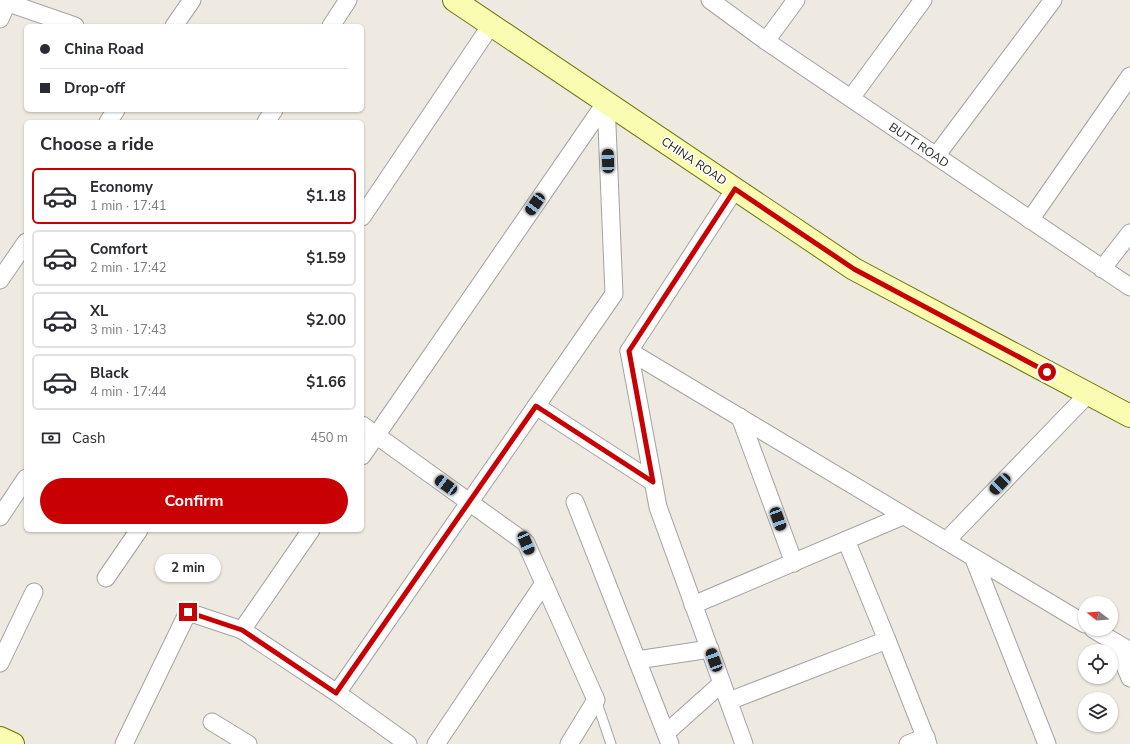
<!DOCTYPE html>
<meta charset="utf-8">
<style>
body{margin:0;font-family:"Nunito Sans",sans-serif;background:#f2f2f3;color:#2b2b33;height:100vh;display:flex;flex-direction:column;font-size:15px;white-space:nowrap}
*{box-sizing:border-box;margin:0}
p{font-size:13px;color:#7c7c81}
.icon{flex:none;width:22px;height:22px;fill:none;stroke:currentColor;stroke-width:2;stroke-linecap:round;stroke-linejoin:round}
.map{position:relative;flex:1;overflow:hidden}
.drawer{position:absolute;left:24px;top:120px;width:340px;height:412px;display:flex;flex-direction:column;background:#fff;border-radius:6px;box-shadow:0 1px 3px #0004}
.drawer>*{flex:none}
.banner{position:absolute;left:24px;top:24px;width:340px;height:88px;border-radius:6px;box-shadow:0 1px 3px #0004;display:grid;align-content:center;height:88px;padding:0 16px;background:#fff}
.needle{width:26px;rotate:287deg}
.tools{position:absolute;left:1078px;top:596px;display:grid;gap:8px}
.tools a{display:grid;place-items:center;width:40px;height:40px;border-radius:50%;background:#fff;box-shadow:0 1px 3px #0004;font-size:20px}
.end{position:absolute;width:18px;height:18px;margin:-9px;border:5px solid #c80004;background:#fff;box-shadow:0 0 0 2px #fff}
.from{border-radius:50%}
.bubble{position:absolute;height:28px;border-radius:14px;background:#fff;box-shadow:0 1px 3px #0004;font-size:13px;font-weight:700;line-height:28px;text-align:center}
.car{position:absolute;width:12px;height:24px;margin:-12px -6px;border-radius:5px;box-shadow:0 0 3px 1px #0007;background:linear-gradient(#222 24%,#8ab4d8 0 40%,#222 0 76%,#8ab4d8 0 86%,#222 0)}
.banner b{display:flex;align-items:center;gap:14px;height:38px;font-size:15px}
.banner b+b{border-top:1px solid #e1e1e2}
.banner i{width:10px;height:10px;background:#2b2b33}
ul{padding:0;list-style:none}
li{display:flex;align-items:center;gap:12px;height:56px;margin:0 8px 6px;padding:0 8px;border:2px solid #e1e1e2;border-radius:6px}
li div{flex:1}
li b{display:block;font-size:15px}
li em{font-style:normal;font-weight:700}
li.active{border-color:#c80004}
li>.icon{width:36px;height:36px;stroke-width:1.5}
h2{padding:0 16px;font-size:18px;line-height:48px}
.pay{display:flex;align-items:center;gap:10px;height:44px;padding:0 16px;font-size:15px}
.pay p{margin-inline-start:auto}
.primary-button{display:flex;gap:8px;margin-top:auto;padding:8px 16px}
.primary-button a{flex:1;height:46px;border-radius:24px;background:#c80004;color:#fff;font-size:16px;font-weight:700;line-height:46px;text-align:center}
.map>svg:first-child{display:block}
</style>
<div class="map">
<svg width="1130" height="744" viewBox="0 0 1130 744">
<rect width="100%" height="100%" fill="#eee9e1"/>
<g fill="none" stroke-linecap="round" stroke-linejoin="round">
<g stroke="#a3a3a3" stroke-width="11">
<polyline id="lane" points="596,700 611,744"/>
</g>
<g stroke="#a3a3a3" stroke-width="19">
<g id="street">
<polyline points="0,0 75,26"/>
<polyline points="710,0 766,41 1130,287"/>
<polyline points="0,19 7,3"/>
<polyline points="174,26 192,0"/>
<polyline points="331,26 348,0"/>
<polyline points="766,41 796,0"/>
<polyline points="851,98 923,0"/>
<polyline points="108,122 116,110"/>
<polyline points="266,122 274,110"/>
<polyline points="936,156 1053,0"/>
<polyline points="735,189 629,351 658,507 744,744"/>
<polyline points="362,217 491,25"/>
<polyline points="1030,220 1130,76"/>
<polyline points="1102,269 1130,233"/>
<polyline points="0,280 26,242"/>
<polyline points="629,351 1085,624"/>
<polyline points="536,406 653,482"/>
<polyline points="740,417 794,563"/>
<polyline points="362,425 526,543 596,700 569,744"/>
<polyline points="362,456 606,102"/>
<polyline points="575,502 670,744"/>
<polyline points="0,517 26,478"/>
<polyline points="311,530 242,630 337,693 408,744"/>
<polyline points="846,540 887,640"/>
<polyline points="946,541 1088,394"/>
<polyline points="974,559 1047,744"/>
<polyline points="106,578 139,530"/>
<polyline points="693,605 903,516"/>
<polyline points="1093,629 1130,651"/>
<polyline points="1115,642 1130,678"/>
<polyline points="637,660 710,649"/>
<polyline points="0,663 34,592"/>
<polyline points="337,693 614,294 606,102"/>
<polyline points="729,701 887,640 928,744"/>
<polyline points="212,722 248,744"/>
<polyline points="666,733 722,683"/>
<polyline points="124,744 188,612 242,630"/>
<polyline points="436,744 544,583"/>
<polyline points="908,744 926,737"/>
</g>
</g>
<g stroke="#6b7601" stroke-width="24">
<g id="secondary">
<polyline points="454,0 854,269 1130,416"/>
<polyline points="0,738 13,744"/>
</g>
</g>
<use href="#lane" stroke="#fff" stroke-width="9"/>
<use href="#street" stroke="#fff" stroke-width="17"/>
<use href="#secondary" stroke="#f9fcb1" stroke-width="22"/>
</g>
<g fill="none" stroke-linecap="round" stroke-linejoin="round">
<polyline stroke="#c80004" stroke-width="5" points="188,612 242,630 336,693 536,406 653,482 629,351 735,189 854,269 1047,372"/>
</g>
<g text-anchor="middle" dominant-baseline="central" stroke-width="3" stroke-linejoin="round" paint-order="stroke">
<g font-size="12" fill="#1c1c1c" stroke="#fff">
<text transform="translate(919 145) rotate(34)">BUTT ROAD</text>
<text transform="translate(694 161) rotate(34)">CHINA ROAD</text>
</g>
</g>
</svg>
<div class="tools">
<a><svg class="needle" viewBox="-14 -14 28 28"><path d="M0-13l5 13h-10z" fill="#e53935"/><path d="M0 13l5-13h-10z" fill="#7c7c81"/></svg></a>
<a><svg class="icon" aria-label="locate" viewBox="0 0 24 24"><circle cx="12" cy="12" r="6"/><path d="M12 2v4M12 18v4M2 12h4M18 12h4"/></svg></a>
<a><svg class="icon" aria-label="layers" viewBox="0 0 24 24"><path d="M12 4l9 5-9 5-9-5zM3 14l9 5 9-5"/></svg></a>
</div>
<i class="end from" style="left:1047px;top:372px"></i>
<i class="end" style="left:188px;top:612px"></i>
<div class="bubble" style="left:155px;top:554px;width:66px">2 min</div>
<i class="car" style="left:608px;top:161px;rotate:358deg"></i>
<i class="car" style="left:535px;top:204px;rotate:215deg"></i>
<i class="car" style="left:1000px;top:484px;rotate:224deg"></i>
<i class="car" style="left:446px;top:485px;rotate:306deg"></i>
<i class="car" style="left:778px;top:519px;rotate:160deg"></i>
<i class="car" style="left:526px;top:543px;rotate:157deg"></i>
<i class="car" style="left:714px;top:660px;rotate:340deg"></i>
<div class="banner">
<b><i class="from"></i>China Road</b>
<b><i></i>Drop-off</b>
</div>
<section class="drawer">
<h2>Choose a ride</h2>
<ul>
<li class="active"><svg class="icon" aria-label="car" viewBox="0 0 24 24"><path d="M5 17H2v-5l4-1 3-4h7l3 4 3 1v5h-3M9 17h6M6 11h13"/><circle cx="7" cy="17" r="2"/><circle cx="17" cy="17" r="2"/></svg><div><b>Economy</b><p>1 min · 17:41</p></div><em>$1.18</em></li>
<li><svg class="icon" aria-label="car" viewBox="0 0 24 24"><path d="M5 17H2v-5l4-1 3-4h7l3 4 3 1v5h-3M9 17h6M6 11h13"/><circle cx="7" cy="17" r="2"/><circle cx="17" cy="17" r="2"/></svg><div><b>Comfort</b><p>2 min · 17:42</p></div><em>$1.59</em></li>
<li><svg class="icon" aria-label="car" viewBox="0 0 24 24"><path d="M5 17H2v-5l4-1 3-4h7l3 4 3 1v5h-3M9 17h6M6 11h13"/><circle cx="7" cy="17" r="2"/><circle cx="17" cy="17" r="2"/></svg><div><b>XL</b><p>3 min · 17:43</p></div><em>$2.00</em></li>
<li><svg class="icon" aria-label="car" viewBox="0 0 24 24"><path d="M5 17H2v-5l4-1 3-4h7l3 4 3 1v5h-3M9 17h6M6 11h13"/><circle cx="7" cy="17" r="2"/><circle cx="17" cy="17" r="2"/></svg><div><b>Black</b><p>4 min · 17:44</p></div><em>$1.66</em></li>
</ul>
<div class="pay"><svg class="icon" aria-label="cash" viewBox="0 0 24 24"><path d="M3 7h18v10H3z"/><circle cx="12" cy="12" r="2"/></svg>Cash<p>450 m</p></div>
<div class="primary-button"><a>Confirm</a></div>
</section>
</div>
